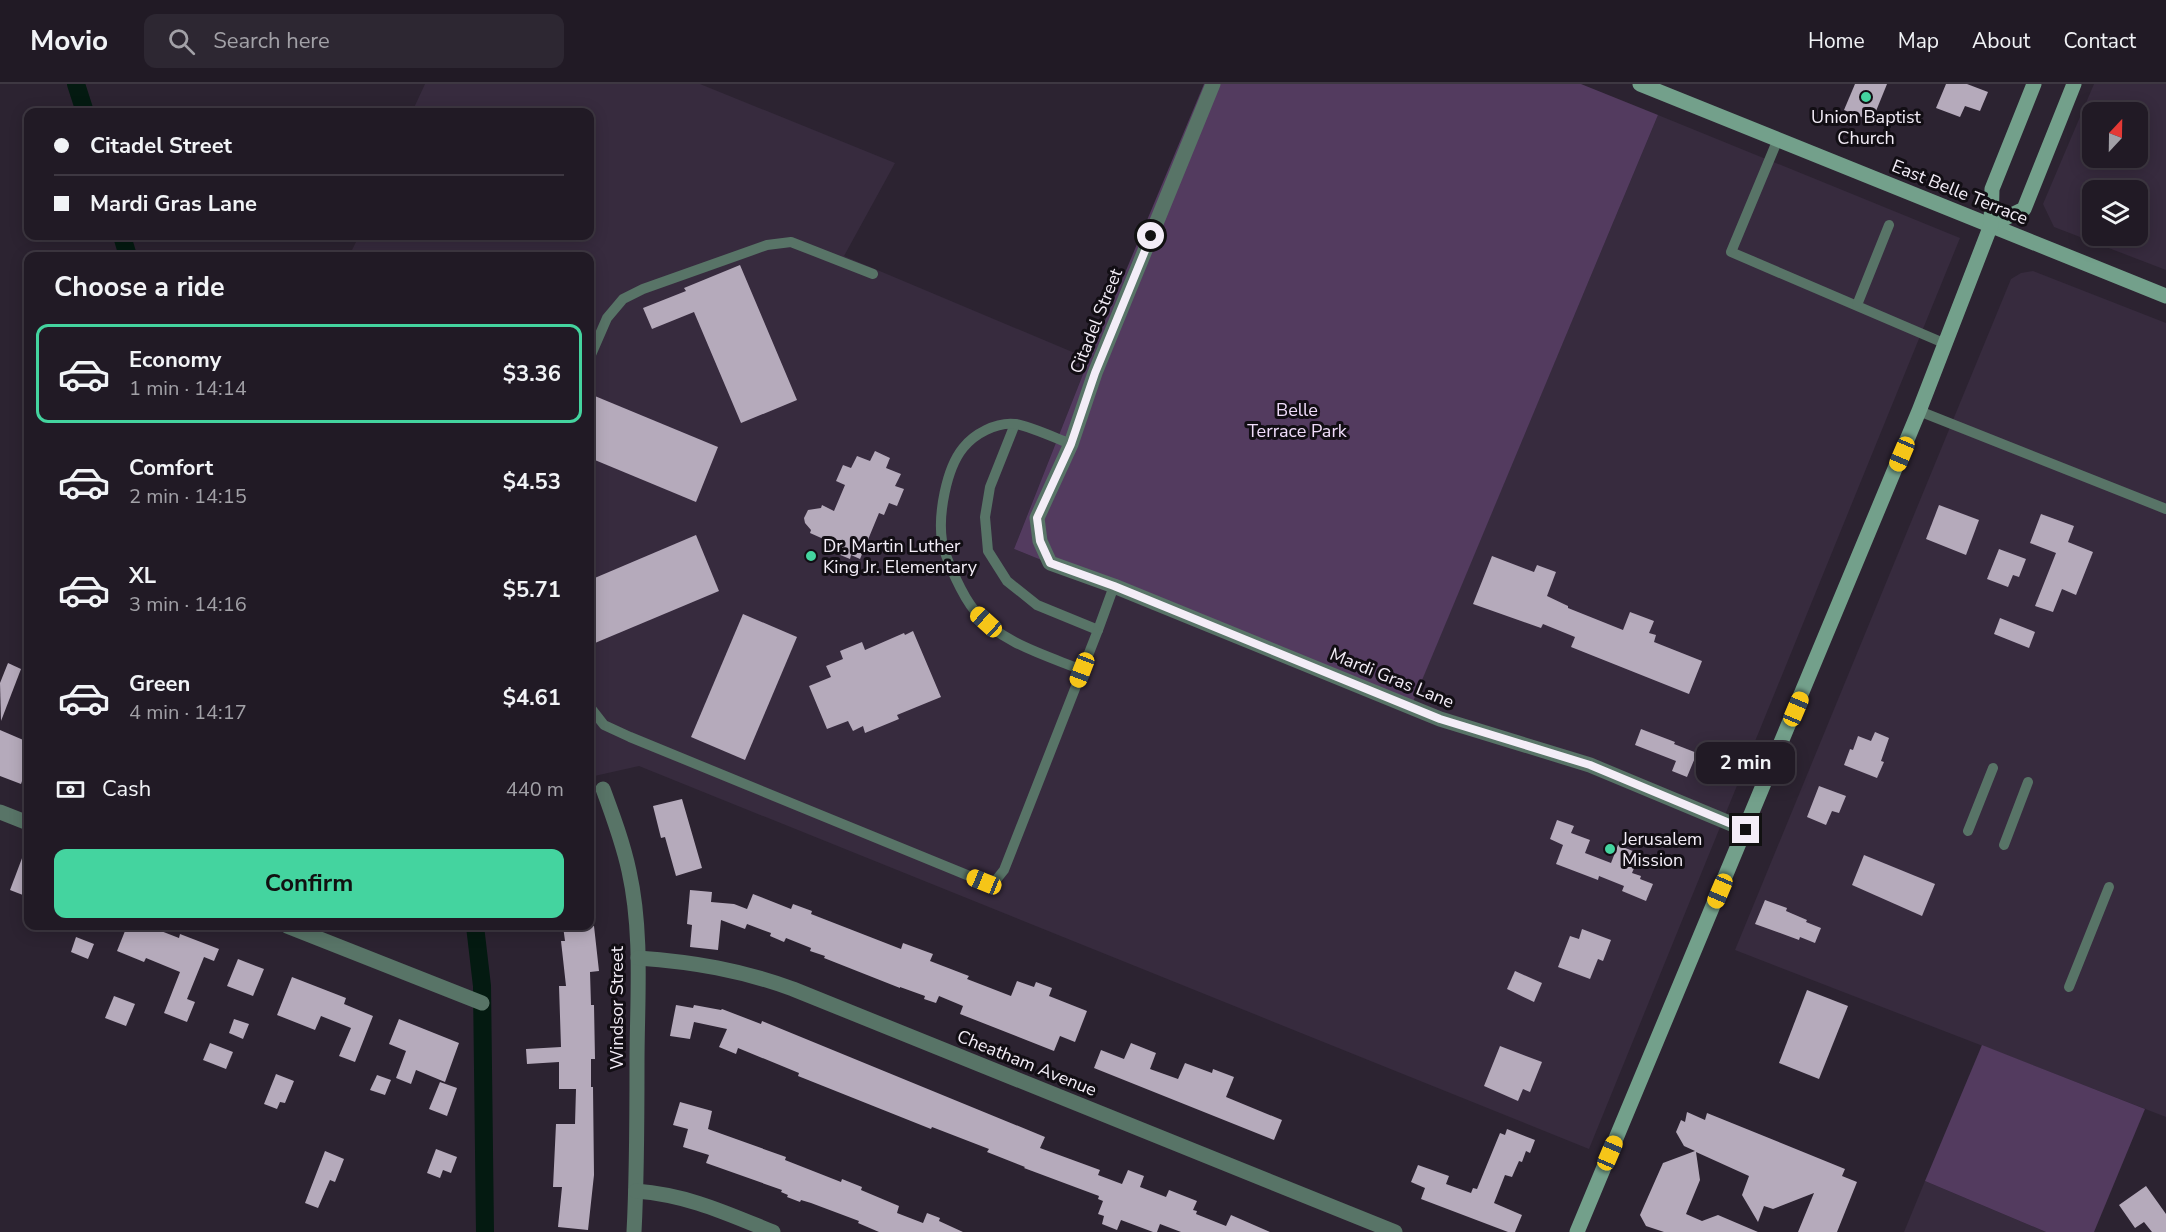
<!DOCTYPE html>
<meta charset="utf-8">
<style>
body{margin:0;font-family:"Nunito Sans",sans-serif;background:#2d2732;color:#f1f3f6;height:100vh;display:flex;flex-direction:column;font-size:22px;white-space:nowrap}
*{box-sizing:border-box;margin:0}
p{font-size:20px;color:#a2a1a7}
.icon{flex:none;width:33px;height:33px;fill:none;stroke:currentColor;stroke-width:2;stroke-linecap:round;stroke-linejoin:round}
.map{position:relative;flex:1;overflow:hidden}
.side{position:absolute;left:24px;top:168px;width:570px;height:678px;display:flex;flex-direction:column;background:#211a25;border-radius:12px;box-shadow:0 3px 15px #0003,0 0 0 2px #3e3842}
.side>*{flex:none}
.banner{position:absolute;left:24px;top:24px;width:570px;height:132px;border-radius:12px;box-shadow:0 3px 15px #0003,0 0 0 2px #3e3842;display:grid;align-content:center;height:132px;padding:0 30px;background:#211a25}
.needle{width:39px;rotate:22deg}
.buttons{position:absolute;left:2082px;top:18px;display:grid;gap:12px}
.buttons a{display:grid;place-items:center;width:66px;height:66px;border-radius:12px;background:#211a25;box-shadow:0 3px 15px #0003,0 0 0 2px #3e3842;font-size:30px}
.end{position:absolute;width:27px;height:27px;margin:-14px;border:8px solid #f3edf7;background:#111;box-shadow:0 0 0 3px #111}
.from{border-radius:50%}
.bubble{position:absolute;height:42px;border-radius:12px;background:#211a25;box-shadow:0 3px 15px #0003,0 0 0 2px #3e3842;font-size:20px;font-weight:700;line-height:42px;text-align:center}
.car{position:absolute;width:18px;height:36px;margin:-18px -9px;border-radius:8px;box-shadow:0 0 4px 2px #0007;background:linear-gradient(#f5c518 24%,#345 0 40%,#f5c518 0 76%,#345 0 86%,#f5c518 0)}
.banner b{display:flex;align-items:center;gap:21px;height:57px;font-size:22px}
.banner b+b{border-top:2px solid #3e3842}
.banner i{width:15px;height:15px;background:#f1f3f6}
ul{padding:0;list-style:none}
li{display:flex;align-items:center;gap:18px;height:99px;margin:0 12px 9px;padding:0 18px;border:3px solid transparent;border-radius:12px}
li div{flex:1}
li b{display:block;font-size:22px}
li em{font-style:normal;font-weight:700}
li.active{border-color:#44d49f}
li>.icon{width:54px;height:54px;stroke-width:1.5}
h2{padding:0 30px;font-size:27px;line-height:72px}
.pay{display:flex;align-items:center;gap:15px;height:66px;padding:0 30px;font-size:22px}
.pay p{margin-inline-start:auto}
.cta{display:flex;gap:12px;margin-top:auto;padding:12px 30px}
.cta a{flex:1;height:69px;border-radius:12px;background:#44d49f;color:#111;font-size:24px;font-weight:700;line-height:69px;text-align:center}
header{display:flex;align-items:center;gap:36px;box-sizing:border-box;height:84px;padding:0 30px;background:#211a25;border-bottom:2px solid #3e3842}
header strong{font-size:28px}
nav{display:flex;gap:33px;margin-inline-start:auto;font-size:21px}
.search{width:420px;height:54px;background:#2d2732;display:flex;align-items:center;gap:15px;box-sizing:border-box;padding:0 21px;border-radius:12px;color:#a2a1a7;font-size:22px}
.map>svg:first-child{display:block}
</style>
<header>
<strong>Movio</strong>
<div class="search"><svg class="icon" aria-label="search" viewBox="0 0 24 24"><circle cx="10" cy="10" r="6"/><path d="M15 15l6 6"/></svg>Search here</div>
<nav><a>Home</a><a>Map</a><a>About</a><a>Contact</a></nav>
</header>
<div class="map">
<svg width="2166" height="1148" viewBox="0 0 2166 1148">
<rect width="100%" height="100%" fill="#2c2331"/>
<g fill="#372b3e" fill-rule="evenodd">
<polygon points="425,0 700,0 895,79 844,172 1089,275 1014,465 1410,624 1658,31 1960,154 1589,1065 639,682 590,693 590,172 349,172 359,152 590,152 590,28 412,28"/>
<path d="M 2094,0 L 2166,0 L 2166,186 L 2054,143 L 2043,120 ZM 2138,28 L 2138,74 L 2092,74 L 2092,28 ZM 2092,106 L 2138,106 L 2138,152 L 2092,152 Z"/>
<polygon points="2033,187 2166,239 2166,1033 1735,866 2011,195 2021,189"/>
<polygon points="1925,1097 2046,1148 1904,1148"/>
</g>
<g fill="#533b5f">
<polygon points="1204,0 1581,0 1658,31 1410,625 1014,465 1089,275"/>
<polygon points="1982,961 2145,1025 2094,1148 2046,1148 1925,1097"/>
</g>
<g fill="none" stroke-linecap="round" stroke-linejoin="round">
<g stroke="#041a11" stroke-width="18">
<polyline points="76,0 85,28"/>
<polyline points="122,152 128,172"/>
<polyline points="475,842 482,902 485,1148"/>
</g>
</g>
<g fill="#b5aabb">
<polygon points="1855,0 1887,0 1872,37 1844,26"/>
<polygon points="1946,0 1967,0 1988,8 1980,27 1965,22 1960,33 1936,24"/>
<polygon points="740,181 797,316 741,339 694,228 652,245 643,224 686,207 684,204"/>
<polygon points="590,310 718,363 696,418 590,374"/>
<polygon points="875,367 890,374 886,384 901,390 895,402 904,405 897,422 889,419 884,431 879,429 860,475 851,471 850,475 833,468 835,464 826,461 828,457 810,449 811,446 805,439 804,434 808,426 821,424 822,421 834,427 845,401 836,397 843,381 851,384 857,372 870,377"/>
<polygon points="1939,421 1979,436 1966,471 1926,455"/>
<polygon points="2041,430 2074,442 2068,458 2093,468 2076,511 2062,505 2053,528 2035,522 2056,469 2030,459"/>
<polygon points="696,451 719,507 595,559 590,545 590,496"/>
<polygon points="1999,465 2026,475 2019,493 2013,491 2008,503 1987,495"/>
<polygon points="1492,472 1534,488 1537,481 1556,488 1547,512 1568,522 1568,524 1623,546 1630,528 1654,537 1649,549 1656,551 1654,558 1702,577 1689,610 1571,563 1575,553 1543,540 1541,544 1473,520"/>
<polygon points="743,530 797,553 745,676 691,653"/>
<polygon points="2000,534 2035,548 2029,564 1994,550"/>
<polygon points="913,547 941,613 897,631 899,635 865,649 863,642 853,647 848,637 827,645 809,602 831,593 826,582 843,575 840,567 862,558 865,566 904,549 905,551"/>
<polygon points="8,579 21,585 1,637 0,599"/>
<polygon points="1641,645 1675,658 1674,660 1697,669 1687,693 1672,687 1676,677 1635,661"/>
<polygon points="0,646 28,658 28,680 21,700 0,692"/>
<polygon points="1875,648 1889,654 1881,677 1884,678 1877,694 1844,681 1850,665 1853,666 1858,652 1871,657"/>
<polygon points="1819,702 1846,712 1839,729 1832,727 1826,741 1807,733"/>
<polygon points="682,715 702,784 676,792 665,753 661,754 653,722"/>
<polygon points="1557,736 1574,742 1571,749 1590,756 1585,769 1611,779 1618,761 1640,770 1632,789 1641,792 1640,795 1653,800 1646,817 1622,807 1624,802 1599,792 1598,796 1556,780 1563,761 1550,755"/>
<polygon points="27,761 28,762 28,813 10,806"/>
<polygon points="1864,771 1935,800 1922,832 1852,801"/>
<polygon points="690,806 712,808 711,818 734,820 747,825 753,810 791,825 793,820 812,827 811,830 901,865 903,859 933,870 930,877 969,892 967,895 1011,912 1017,897 1034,903 1036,898 1052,904 1049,912 1087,927 1075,958 1060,952 1054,967 960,930 963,922 939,912 936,919 924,915 925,912 900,903 900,904 824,874 825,872 810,867 811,864 786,854 784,858 770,852 771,849 747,840 745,845 721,836 718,866 690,863 692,841 687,840"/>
<polygon points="1765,816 1787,824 1786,827 1807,836 1806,838 1821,844 1815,859 1800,853 1799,856 1755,840"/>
<polygon points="127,842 148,842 179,854 180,850 219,865 214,877 204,873 187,915 195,918 187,938 164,929 180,888 146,874 144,878 117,867"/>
<polygon points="563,842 594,842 599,887 590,888 591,921 594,921 595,975 591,975 591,1003 593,1003 594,1091 588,1146 558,1143 562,1103 553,1103 556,1040 575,1040 576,1005 559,1005 559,978 527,980 526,965 561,963 559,902 566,902 561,857 565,857"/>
<polygon points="1582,845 1611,856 1603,877 1598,875 1590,895 1558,883 1570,852 1579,855"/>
<polygon points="76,853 94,860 88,875 71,868"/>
<polygon points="238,875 264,885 253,912 227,902"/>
<polygon points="1515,887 1542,899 1534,918 1507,905"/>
<polygon points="292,893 346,914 344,920 373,932 355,978 339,972 351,944 321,932 315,946 277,931"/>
<polygon points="1807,906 1848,922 1819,995 1779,979"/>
<polygon points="114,912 135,920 126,942 105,934"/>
<polygon points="676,921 693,924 694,921 721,926 722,925 761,940 762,937 1045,1053 1040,1064 1100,1086 1098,1091 1122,1100 1128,1086 1144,1092 1140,1103 1166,1113 1169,1106 1197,1117 1193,1126 1197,1127 1196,1130 1226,1142 1231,1131 1270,1148 1181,1148 1160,1140 1157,1148 1153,1148 1121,1136 1117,1146 1102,1140 1104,1132 1098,1130 1103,1117 1098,1115 1099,1112 1024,1084 1025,1083 987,1068 989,1065 932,1043 931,1045 798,992 799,989 738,964 736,970 719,963 727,945 694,938 690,955 670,952"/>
<polygon points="234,935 249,940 243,955 229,949"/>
<polygon points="399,935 459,959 445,998 416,986 411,1000 396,994 406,967 389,960"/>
<polygon points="210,959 233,968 226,985 203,976"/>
<polygon points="1131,959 1156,969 1150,985 1178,995 1185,979 1212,989 1213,985 1234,993 1226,1013 1282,1036 1274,1056 1094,984 1101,966 1124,975"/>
<polygon points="1500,962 1542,978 1530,1008 1523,1005 1518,1017 1484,1002"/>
<polygon points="276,990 294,997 285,1019 280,1018 277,1025 264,1020"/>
<polygon points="377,991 391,996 385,1011 370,1006"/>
<polygon points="440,998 457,1004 447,1032 429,1025"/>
<polygon points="680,1018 712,1027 708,1045 786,1073 785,1076 841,1098 842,1095 862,1103 861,1106 899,1122 897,1129 923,1139 927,1129 940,1134 939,1137 963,1148 879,1148 858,1139 859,1137 811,1119 801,1116 800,1118 787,1113 788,1111 781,1108 782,1106 706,1079 709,1071 683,1063 688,1045 673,1041"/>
<polygon points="1687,1028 1705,1036 1707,1029 1845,1085 1842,1092 1857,1098 1837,1148 1798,1148 1814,1109 1773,1125 1764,1122 1758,1138 1742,1111 1749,1092 1696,1068 1700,1096 1686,1130 1702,1137 1718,1131 1758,1148 1664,1148 1646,1142 1640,1131 1663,1079 1695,1067 1684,1062 1676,1048 1681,1036 1685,1038"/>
<polygon points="1507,1045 1535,1056 1530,1069 1526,1067 1522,1078 1519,1077 1512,1093 1505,1091 1494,1119 1522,1131 1515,1148 1508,1148 1421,1115 1425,1104 1411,1098 1418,1081 1449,1092 1446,1100 1471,1109 1473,1104 1477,1105 1500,1049 1505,1051"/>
<polygon points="436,1065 457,1073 451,1089 443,1086 440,1094 427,1089"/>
<polygon points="325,1067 344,1075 335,1098 330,1096 318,1124 305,1119"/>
<polygon points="2146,1102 2166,1130 2166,1148 2152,1148 2144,1138 2135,1144 2119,1121"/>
</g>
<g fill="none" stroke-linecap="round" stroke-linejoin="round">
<g stroke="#587467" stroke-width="10">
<polyline points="1778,55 1731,168 1946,260"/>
<polyline points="1857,221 1889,141"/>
<polyline points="590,273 607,234 623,215 643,205 767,161 791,158 873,190"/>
<polyline points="1919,327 2166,425"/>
<polyline points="1015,340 990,403 985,433 988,467 1007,497 1037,521 1098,546"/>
<path d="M 1071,360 C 1058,355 1027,341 1015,340 C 996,338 974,350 963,364 C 946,385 938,431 942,457 C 945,474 963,513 975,527 C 1001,559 1045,571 1082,586"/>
<polyline points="590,623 604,641 630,653 984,798 996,796 1004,786 1098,546 1114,502"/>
<polyline points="1968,747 1993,684"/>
<polyline points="2004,761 2028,698"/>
<polyline points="2069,903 2109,803"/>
</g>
<g stroke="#587467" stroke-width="15">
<polyline points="1213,0 1095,289 1071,360 1037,434 1040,457 1050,479 1114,502 1440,635 1590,681 1746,746"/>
<path d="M 603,705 C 613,732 623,759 629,787 C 643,850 637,916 637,979 C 637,1035 637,1092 634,1148"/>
<polyline points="0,728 28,739"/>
<polyline points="287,842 482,919"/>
<path d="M 638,874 C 694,878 741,886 793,905 L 1395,1148"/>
<path d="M 636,1107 C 688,1111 726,1129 773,1148"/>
</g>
<g stroke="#73a08b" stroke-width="15">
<polyline points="1640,0 2166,212"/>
<polyline points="1991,141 2024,125 2074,0"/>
<polyline points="1577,1148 1919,327 1991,141 1992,105 2034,0"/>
</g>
</g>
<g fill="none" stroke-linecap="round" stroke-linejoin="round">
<polyline stroke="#f3edf7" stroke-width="8" points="1151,152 1095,289 1071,360 1037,434 1040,457 1050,479 1114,502 1440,635 1590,681 1746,746"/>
</g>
<g fill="#44d49f" stroke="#120e14" stroke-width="2">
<circle cx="1866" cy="13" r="6"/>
<circle cx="811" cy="472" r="6"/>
<circle cx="1610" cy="765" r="6"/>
</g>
<g text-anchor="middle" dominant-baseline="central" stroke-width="6" stroke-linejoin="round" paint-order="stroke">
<g font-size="18" fill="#f3edf7" stroke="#120e14" text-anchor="start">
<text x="1866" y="33" text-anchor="middle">Union Baptist<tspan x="1866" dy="21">Church</tspan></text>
<text x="823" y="462">Dr. Martin Luther<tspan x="823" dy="21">King Jr. Elementary</tspan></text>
<text x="1622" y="755">Jerusalem<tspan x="1622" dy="21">Mission</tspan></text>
</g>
<g font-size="18" fill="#f3edf7" stroke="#120e14">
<text transform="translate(1960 108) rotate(22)">East Belle Terrace</text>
<text transform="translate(1096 237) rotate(-68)">Citadel Street</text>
<text transform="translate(1392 594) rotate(22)">Mardi Gras Lane</text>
<text transform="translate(617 924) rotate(-90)">Windsor Street</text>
<text transform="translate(1027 979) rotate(22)">Cheatham Avenue</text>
</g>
<g font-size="18" fill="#f0dcfa" stroke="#120e14">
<text x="1297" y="326">Belle<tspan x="1297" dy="21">Terrace Park</tspan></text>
</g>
</g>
</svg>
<div class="buttons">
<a><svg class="needle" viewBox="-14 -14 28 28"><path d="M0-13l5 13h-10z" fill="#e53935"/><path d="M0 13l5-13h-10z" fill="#a2a1a7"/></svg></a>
<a><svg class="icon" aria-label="layers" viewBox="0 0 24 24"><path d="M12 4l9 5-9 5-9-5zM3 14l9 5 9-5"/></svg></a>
</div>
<i class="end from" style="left:1151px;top:152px"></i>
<i class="end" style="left:1746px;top:746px"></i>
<div class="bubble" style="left:1696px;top:658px;width:99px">2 min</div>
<i class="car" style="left:1902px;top:370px;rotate:203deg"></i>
<i class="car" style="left:986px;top:538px;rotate:312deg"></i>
<i class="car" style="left:1082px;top:586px;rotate:201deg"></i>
<i class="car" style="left:1796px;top:625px;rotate:23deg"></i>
<i class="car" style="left:984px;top:798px;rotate:292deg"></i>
<i class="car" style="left:1720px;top:807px;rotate:203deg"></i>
<i class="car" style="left:1610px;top:1069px;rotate:23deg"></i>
<div class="banner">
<b><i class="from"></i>Citadel Street</b>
<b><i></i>Mardi Gras Lane</b>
</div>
<section class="side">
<h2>Choose a ride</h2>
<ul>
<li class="active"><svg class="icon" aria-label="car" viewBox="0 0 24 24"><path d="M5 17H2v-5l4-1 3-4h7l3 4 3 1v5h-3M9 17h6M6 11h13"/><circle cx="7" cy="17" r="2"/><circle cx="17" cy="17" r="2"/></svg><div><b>Economy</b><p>1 min · 14:14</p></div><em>$3.36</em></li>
<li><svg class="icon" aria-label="car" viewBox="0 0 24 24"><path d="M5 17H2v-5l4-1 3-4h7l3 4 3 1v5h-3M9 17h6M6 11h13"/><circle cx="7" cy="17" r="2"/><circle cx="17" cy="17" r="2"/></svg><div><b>Comfort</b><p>2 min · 14:15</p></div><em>$4.53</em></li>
<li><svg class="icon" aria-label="car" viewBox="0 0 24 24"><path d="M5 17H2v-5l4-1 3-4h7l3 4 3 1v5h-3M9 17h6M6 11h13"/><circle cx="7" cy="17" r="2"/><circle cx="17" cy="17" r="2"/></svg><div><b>XL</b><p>3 min · 14:16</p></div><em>$5.71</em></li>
<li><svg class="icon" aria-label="car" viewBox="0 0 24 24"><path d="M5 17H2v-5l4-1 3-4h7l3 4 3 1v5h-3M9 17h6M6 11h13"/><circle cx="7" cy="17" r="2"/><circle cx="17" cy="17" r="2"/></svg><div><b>Green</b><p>4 min · 14:17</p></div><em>$4.61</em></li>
</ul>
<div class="pay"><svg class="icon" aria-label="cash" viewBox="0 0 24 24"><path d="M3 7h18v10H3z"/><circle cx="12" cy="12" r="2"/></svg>Cash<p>440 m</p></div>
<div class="cta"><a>Confirm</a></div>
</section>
</div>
